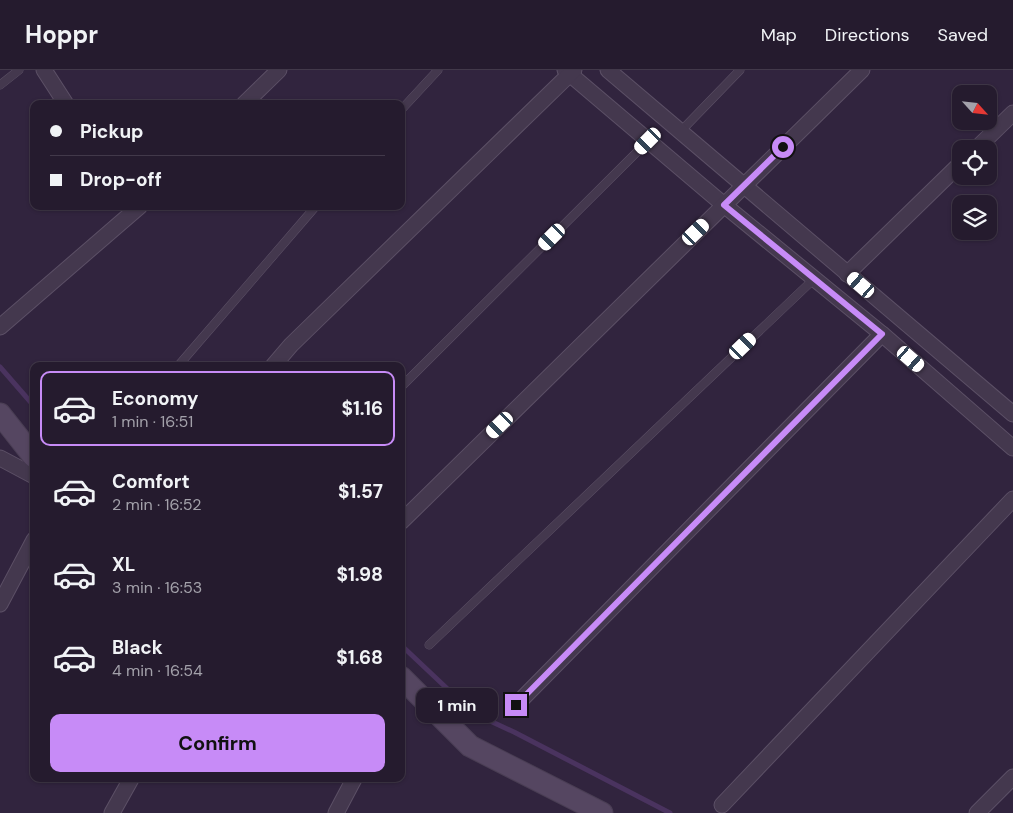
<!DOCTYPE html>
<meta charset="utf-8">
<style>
body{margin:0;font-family:"DM Sans",sans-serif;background:#31283a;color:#f1f3f6;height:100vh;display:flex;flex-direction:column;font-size:19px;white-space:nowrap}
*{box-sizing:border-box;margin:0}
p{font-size:16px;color:#a3a1aa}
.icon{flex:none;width:28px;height:28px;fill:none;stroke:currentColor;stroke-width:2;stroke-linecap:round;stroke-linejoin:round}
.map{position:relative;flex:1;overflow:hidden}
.sheet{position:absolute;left:30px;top:292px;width:375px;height:420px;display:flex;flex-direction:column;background:#251b2e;border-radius:10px;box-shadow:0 1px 4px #0004,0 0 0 1px #42394a}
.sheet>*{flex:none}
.banner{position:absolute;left:30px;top:30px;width:375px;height:110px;border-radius:10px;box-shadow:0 1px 4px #0004,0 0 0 1px #42394a;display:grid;align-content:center;height:110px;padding:0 20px;background:#251b2e}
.needle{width:32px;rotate:117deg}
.fabs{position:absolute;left:952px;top:15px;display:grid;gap:10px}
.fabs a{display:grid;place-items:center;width:45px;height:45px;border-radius:10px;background:#251b2e;box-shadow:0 1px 4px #0004,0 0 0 1px #42394a;font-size:25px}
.end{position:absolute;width:22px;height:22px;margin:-11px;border:6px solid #c78bf7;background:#111;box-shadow:0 0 0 2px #111}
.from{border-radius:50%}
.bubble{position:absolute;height:35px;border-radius:10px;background:#251b2e;box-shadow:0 1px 4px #0004,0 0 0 1px #42394a;font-size:16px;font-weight:700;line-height:35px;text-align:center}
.car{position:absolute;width:15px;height:30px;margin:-15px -8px;border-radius:6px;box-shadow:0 0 4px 1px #0007;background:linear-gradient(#fff 24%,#345 0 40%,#fff 0 76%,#345 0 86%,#fff 0)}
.banner b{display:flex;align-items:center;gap:18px;height:48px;font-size:19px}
.banner b+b{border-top:1px solid #42394a}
.banner i{width:12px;height:12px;background:#f1f3f6}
ul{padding:9px 0 0;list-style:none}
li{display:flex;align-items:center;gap:15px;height:75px;margin:0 10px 8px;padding:0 10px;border:2px solid transparent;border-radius:10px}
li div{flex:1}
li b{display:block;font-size:19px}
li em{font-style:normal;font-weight:700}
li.active{border-color:#c78bf7}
li>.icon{width:45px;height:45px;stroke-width:1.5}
.button{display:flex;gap:10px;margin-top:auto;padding:10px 20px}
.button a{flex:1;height:58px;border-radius:10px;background:#c78bf7;color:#111;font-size:20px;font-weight:700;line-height:58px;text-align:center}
header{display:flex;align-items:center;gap:30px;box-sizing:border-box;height:70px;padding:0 25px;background:#251b2e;border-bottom:1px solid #42394a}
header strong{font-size:24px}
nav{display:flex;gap:28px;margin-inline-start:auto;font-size:18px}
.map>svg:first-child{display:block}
</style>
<header>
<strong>Hoppr</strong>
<nav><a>Map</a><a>Directions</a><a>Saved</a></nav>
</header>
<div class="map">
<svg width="1013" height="743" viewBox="0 0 1013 743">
<rect width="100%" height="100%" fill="#31243e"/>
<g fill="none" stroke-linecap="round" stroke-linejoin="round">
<g stroke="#4a335f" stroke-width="5">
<polyline points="0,297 34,336"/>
<polyline points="401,575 473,643 514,662 670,743"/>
</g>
<g stroke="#5c5066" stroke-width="9">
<g id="lane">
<polyline points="0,15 19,0"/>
<polyline points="401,40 438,0"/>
<polyline points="680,62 740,0"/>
<polyline points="178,296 316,136"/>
<polyline points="401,317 648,71"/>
<polyline points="429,575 815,208"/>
</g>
</g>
<g stroke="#5c5066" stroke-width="17">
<g id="street">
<polyline points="44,0 66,34"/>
<polyline points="565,0 724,135 882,264 1013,378"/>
<polyline points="608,0 1013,344"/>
<polyline points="244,34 279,0"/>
<polyline points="976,79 1013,43"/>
<polyline points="847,204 961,93"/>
<polyline points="0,257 140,136"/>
<polyline points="273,296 291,275 574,0"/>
<polyline points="0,388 34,406"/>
<polyline points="401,452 862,0"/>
<polyline points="0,534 34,470"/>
<polyline points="516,635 882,264"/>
<polyline points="722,735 1013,429"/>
<polyline points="112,743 131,709"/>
<polyline points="336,743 354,709"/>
<polyline points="977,743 1013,707"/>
</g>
</g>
<g stroke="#4a3e54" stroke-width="23">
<g id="secondary">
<polyline points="0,344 34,387"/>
<polyline points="401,607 470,676 602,743"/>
</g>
</g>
<use href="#lane" stroke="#44384e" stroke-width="8"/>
<use href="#street" stroke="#44384e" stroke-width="15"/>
<use href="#secondary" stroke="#554661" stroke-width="21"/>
</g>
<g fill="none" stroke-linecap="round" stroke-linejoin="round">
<polyline stroke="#c78bf7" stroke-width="6" points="516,635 882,264 724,135 783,77"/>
</g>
</svg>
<div class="fabs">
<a><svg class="needle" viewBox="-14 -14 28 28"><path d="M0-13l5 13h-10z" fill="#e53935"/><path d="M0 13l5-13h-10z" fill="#a3a1aa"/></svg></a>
<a><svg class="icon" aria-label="locate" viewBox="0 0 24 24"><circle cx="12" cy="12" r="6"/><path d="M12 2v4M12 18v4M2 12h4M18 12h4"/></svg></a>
<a><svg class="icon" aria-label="layers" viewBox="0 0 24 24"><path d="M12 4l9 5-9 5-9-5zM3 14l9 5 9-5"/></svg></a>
</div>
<i class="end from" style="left:783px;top:77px"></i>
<i class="end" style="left:516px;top:635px"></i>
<div class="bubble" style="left:416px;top:618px;width:82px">1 min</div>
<i class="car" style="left:648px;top:71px;rotate:225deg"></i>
<i class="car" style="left:696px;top:162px;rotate:46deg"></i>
<i class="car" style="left:552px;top:167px;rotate:225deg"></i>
<i class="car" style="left:861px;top:215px;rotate:311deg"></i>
<i class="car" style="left:743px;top:276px;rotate:46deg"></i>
<i class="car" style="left:911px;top:289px;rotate:131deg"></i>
<i class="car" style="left:500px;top:355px;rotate:226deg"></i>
<div class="banner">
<b><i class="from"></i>Pickup</b>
<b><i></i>Drop-off</b>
</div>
<section class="sheet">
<ul>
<li class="active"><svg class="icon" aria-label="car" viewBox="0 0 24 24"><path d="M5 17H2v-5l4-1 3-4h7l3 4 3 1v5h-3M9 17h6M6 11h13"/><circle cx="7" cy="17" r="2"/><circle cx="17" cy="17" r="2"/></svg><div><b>Economy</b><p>1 min · 16:51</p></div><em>$1.16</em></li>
<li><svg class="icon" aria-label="car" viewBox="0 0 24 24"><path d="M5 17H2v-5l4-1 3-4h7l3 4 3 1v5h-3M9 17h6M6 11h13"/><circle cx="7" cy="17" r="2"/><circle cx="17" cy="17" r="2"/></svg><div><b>Comfort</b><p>2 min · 16:52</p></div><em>$1.57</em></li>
<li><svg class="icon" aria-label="car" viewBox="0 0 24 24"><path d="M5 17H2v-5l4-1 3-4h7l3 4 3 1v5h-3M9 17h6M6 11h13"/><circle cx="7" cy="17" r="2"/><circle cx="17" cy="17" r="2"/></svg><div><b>XL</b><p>3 min · 16:53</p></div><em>$1.98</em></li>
<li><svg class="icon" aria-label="car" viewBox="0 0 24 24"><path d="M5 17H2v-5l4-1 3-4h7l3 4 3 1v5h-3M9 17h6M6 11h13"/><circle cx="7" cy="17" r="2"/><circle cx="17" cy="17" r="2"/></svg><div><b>Black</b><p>4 min · 16:54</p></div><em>$1.68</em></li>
</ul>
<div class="button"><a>Confirm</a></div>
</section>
</div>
